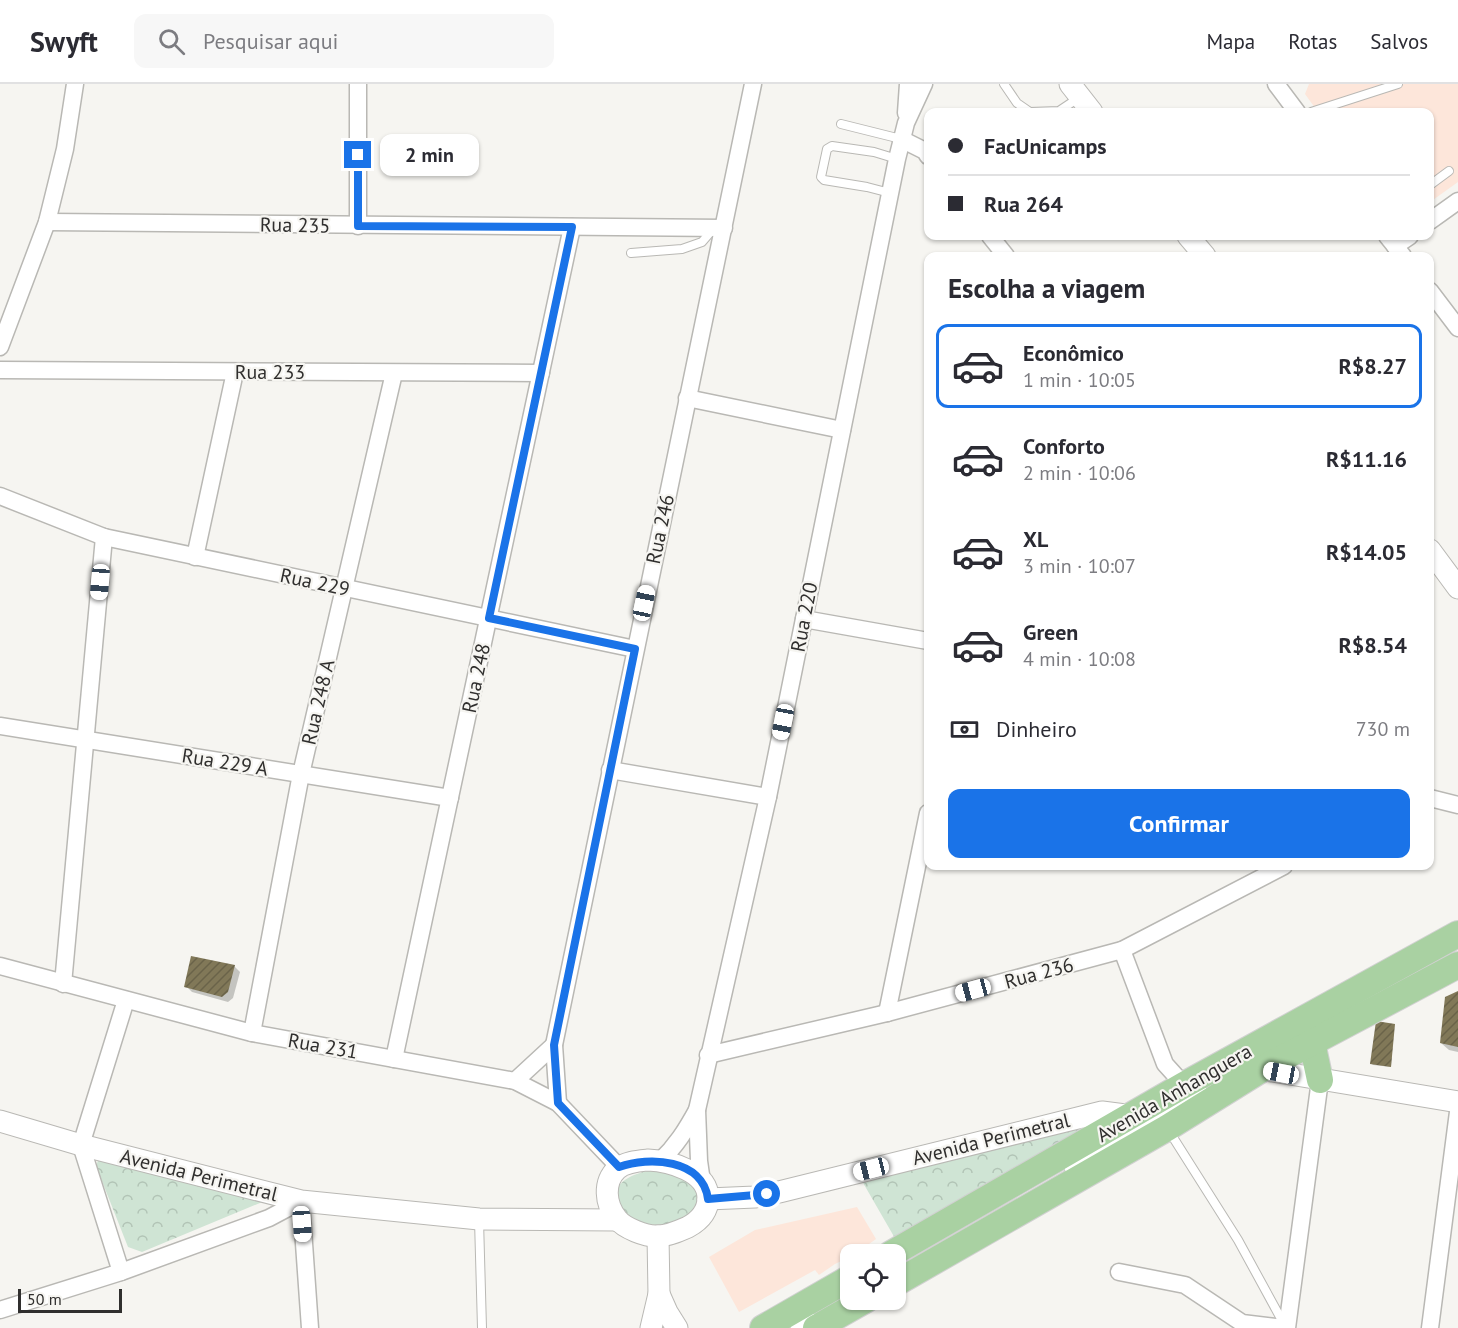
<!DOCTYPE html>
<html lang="pt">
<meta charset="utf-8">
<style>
body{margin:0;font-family:"PT Sans",sans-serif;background:#f7f7f7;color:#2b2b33;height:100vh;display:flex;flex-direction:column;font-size:22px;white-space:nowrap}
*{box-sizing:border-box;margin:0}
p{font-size:20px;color:#7c7c81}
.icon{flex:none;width:33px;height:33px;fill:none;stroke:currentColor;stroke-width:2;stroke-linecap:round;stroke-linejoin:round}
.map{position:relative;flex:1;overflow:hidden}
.details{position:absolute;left:924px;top:168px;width:510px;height:618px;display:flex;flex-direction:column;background:#fff;border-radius:12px;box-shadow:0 2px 4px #0004}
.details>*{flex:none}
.banner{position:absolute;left:924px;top:24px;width:510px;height:132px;border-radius:12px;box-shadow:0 2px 4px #0004;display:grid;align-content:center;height:132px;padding:0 24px;background:#fff}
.tools{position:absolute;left:840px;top:1160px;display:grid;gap:12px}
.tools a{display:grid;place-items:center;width:66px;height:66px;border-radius:12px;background:#fff;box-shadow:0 2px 4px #0004;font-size:30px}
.scale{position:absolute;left:18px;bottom:15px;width:104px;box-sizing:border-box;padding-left:6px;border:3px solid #302f2e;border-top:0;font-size:16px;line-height:21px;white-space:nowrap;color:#302f2e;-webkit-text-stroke:4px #f6f5f1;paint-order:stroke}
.end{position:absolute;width:27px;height:27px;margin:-14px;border:8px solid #1a73e8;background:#fff;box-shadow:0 0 0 3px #fff}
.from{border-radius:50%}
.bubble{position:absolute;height:42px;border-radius:12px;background:#fff;box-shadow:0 2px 4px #0004;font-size:20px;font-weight:700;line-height:42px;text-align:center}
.car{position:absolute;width:18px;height:36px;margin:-18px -9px;border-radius:8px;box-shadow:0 0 4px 2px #0007;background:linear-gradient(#fff 24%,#345 0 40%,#fff 0 76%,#345 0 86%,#fff 0)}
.banner b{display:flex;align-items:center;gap:21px;height:57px;font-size:22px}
.banner b+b{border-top:2px solid #e1e1e2}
.banner i{width:15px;height:15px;background:#2b2b33}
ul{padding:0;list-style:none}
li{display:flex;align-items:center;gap:18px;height:84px;margin:0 12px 9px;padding:0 12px;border:3px solid transparent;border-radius:12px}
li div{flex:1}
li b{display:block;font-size:22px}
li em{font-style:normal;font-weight:700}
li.current{border-color:#1a73e8}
li>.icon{width:54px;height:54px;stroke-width:1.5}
h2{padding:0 24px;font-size:27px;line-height:72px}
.pay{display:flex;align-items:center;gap:15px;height:66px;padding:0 24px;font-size:22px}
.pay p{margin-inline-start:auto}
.button{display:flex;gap:12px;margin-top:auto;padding:12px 24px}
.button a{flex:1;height:69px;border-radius:12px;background:#1a73e8;color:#fff;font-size:24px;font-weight:700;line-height:69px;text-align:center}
header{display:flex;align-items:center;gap:36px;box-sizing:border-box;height:84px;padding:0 30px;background:#fff;border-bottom:2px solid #e1e1e2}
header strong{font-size:28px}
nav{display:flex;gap:33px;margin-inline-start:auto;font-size:21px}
.search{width:420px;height:54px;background:#f7f7f7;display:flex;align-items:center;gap:15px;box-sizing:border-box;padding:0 21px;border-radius:12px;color:#7c7c81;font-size:22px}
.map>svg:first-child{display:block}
</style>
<header>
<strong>Swyft</strong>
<div class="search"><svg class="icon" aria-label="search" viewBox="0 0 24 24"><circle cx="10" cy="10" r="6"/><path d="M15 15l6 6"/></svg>Pesquisar aqui</div>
<nav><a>Mapa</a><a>Rotas</a><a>Salvos</a></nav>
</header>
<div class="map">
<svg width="1458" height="1244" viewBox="0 0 1458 1244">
<defs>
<pattern id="park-crowns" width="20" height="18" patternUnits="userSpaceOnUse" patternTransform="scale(1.5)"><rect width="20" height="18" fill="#cfe4d4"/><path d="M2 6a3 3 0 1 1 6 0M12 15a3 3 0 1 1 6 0" fill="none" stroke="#b2c4b6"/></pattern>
<pattern id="building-hatch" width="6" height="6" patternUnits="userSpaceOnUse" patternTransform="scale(1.5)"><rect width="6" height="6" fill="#817858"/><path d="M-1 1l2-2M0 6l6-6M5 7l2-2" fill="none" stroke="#6a6349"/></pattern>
</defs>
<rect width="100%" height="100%" fill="#f6f5f1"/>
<g fill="#fde6da">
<polygon points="1309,0 1458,0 1458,98 1430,118 1430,28 1318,28 1305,10"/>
<polygon points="857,1123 876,1155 855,1170 850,1170 850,1173 835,1180 819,1191 815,1186 739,1228 709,1173 755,1146"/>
</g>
<g fill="url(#park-crowns)">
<polygon points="1106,1038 900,1163 862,1097"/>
<polygon points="99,1074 267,1116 142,1168 128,1163 96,1082"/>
<path d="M 656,1085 C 676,1092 697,1094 699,1120 L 687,1135 C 663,1142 650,1144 626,1134 L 614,1110 C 622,1092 638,1089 656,1085 Z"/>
</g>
<g fill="#0003">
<polygon points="234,882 240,888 233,914 228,918 192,908 186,902"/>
<polygon points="1458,909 1458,968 1449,966 1441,959"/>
<polygon points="1394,941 1391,983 1373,981 1372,980"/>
</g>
<g fill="url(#building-hatch)">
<polygon points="191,872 235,881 228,908 222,913 184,903"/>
<polygon points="1458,907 1458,963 1440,959 1445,913"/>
<polygon points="1376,937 1395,940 1391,983 1370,980"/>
</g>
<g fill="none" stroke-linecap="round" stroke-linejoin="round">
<g stroke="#b9b8b4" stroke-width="10">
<g id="service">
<polyline points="1004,0 1017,19 1030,28 1059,27 1080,13"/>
<polyline points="1311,28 1398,0"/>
<polyline points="841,40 901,55"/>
<polyline points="1430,101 1449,87"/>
<polyline points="890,109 867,103 824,96 821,93 827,65 832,62 874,68 897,75"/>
<polyline points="631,169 682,165 702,158 714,144"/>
<polyline points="1169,1047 1238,1156 1285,1242"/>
<polyline points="1069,1085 1203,1007"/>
<polyline points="479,1136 482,1244"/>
<polyline points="795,1244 813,1234"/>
</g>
</g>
<g stroke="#b9b8b4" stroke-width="19">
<g id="minor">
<polyline points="1276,0 1297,28"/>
<polyline points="906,29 908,0"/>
<polyline points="901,55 925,67 928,72"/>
<polyline points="1430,137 1458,117"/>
<polyline points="47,138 724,144"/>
<polyline points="358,142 358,0"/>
<polyline points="990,152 1006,172"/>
<polyline points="1387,152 1403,172"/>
<polyline points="1395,162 1410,152"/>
<polyline points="1430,207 1458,244"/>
<polyline points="0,263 47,138 65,65 75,0"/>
<polyline points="0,286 541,289"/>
<polyline points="687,314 842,346"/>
<polyline points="0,412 104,453 635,565"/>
<polyline points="195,473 235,288"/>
<polyline points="804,535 928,557"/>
<polyline points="0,642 450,714"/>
<polyline points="610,686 768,713"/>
<polyline points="1430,714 1458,721"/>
<polyline points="1122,866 1165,980 1184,1001"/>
<polyline points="0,882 252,949 515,997 558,1019 619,1083"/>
<polyline points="63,900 104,453"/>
<polyline points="887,929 928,729"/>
<polyline points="252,949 301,690 394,289"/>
<polyline points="708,971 887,929 1122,866 1284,782"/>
<polyline points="394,975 572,143"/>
<polyline points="515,997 554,961"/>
<polyline points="558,1019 554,961 753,0"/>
<path d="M 660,1077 C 676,1062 686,1046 697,1026"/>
<polyline points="702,1098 699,1077 697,1026 768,713 897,75 906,39 924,0"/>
<polyline points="121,1188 81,1061 126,916"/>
<polyline points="1119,1188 1185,1201 1242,1239 1284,1244"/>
<polyline points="0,1226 121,1188 269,1134 301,1117 310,1244"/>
<polyline points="1287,1244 1320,996"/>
<polyline points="1430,1244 1458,1028"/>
</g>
</g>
<g stroke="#b9b8b4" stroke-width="23">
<g id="tertiary">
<polyline points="1070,0 1092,28"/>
<polyline points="1188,152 1205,172"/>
<polyline points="1430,466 1458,504"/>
<polyline points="1254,984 1458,1018"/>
<polyline points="0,1037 81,1061 301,1117 479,1135 617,1136"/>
<path d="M 648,1076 C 669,1077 708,1087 708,1114 C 708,1128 699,1137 688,1143 C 679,1147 668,1152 658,1152 C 646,1153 624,1144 617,1135 C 605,1120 603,1098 617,1085 C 625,1078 638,1077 648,1076 Z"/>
<polyline points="708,1115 755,1113 779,1108 1102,1028 1133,1032"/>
<polyline points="659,1210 667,1228 677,1244"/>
<polyline points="651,1244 659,1210 658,1152"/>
</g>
</g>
<g stroke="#d1d1d1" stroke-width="28">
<g id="primary">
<polyline points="1314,956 1314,968 1320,996"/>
<polyline points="891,1170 1184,1001 1458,850"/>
<polyline points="896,1199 1167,1044 1262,985 1458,881"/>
<polyline points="763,1244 850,1194"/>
<polyline points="816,1244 867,1215"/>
</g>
</g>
<use href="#service" stroke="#fff" stroke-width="8"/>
<use href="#minor" stroke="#fff" stroke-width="16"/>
<use href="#tertiary" stroke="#fff" stroke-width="21"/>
<use href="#primary" stroke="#a9d1a2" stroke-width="26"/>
</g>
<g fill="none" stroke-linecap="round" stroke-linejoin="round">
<path stroke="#1a73e8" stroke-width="8" d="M 358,71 L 358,142 L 572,143 L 489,534 L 635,565 L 554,961 L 558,1019 L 619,1083 C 649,1072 703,1075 708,1115 L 767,1110"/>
</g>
<g text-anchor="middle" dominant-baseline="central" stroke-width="4.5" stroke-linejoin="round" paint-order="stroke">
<g font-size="20" fill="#302f2e" stroke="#f6f5f1">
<text transform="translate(295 141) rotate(1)">Rua 235</text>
<text x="270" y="288">Rua 233</text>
<text transform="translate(660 445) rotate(-78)">Rua 246</text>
<text transform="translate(315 498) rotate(12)">Rua 229</text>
<text transform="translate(804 533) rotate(-79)">Rua 220</text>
<text transform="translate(476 594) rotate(-78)">Rua 248</text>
<text transform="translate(318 618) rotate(-77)">Rua 248 A</text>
<text transform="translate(225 678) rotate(9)">Rua 229 A</text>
<text transform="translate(1039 889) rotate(-15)">Rua 236</text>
<text transform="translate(323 962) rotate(10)">Rua 231</text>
<text transform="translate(1174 1009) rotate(-30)">Avenida Anhanguera</text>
<text transform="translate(991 1055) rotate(-14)">Avenida Perimetral</text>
<text transform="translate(199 1091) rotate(14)">Avenida Perimetral</text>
</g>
</g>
</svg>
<div class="tools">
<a><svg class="icon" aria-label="locate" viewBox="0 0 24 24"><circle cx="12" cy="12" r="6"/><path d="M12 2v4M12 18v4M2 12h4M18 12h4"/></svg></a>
</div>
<div class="scale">50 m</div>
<i class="end from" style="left:767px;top:1110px"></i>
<i class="end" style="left:358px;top:71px"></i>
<div class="bubble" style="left:380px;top:50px;width:99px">2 min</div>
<i class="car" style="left:100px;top:498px;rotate:185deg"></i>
<i class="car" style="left:644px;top:519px;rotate:12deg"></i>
<i class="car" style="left:783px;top:638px;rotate:191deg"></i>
<i class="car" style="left:973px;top:906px;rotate:255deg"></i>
<i class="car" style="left:1281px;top:989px;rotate:281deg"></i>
<i class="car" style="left:871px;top:1085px;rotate:256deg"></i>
<i class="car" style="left:302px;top:1140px;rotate:176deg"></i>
<div class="banner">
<b><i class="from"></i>FacUnicamps</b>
<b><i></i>Rua 264</b>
</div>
<section class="details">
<h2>Escolha a viagem</h2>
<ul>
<li class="current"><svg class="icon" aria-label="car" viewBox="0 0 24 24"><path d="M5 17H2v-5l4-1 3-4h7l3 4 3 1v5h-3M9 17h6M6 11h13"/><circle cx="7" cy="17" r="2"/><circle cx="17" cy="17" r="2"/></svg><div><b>Econômico</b><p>1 min · 10:05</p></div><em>R$8.27</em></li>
<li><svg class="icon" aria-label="car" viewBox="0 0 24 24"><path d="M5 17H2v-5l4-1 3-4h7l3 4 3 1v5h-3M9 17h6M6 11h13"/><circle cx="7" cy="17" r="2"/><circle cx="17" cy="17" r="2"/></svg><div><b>Conforto</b><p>2 min · 10:06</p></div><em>R$11.16</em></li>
<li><svg class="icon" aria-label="car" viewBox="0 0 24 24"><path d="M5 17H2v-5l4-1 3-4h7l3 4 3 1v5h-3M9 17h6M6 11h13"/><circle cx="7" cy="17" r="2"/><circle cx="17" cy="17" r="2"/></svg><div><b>XL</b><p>3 min · 10:07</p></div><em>R$14.05</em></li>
<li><svg class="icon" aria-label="car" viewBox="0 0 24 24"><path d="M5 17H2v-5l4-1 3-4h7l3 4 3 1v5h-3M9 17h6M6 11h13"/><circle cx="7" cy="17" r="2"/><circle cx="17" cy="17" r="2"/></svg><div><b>Green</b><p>4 min · 10:08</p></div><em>R$8.54</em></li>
</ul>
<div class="pay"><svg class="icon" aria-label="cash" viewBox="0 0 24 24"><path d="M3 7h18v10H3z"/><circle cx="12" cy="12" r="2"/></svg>Dinheiro<p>730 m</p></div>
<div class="button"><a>Confirmar</a></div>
</section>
</div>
